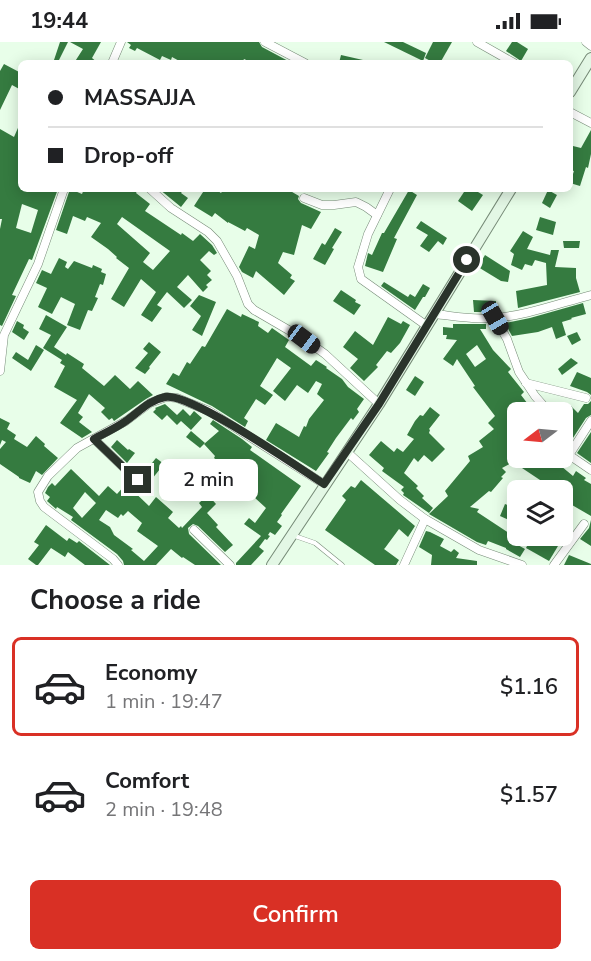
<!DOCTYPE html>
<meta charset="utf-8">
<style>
body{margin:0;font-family:"Nunito Sans",sans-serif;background:#f6f6f6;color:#202124;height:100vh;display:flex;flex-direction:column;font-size:22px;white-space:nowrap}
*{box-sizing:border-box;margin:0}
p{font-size:20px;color:#757577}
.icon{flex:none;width:33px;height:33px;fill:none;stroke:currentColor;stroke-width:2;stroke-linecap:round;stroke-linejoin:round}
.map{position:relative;height:523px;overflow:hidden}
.drawer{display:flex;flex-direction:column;background:#fff;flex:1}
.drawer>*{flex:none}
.banner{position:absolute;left:18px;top:18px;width:555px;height:132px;border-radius:9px;box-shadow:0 3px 15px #0003;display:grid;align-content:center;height:132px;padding:0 30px;background:#fff}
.needle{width:39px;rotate:254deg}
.tools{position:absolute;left:507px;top:360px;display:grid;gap:12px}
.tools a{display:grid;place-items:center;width:66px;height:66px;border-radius:9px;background:#fff;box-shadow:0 3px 15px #0003;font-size:30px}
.end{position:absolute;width:27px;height:27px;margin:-14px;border:8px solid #2a332b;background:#fff;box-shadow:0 0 0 3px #fff}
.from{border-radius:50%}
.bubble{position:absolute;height:42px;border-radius:9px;background:#fff;box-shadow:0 3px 15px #0003;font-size:20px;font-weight:600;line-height:42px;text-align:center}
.car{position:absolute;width:18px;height:36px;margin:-18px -9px;border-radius:8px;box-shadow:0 0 4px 2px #0007;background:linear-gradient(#222 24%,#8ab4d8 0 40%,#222 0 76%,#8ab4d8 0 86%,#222 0)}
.banner b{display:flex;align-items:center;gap:21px;height:57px;font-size:22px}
.banner b+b{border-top:2px solid #e0e0e0}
.banner i{width:15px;height:15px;background:#202124}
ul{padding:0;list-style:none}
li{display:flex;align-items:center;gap:18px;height:99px;margin:0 12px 9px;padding:0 18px;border:3px solid transparent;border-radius:9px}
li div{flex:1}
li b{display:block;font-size:22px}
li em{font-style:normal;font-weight:600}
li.active{border-color:#d93025}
li>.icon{width:54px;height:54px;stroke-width:1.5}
h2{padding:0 30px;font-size:27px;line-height:72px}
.button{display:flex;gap:12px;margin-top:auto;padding:12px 30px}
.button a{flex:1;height:69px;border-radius:9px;background:#d93025;color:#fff;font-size:24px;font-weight:600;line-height:69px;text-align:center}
.status{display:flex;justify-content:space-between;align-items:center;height:42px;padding:0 30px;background:#fff;direction:ltr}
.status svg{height:16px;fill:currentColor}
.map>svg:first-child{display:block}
</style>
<div class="status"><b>19:44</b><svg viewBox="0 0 49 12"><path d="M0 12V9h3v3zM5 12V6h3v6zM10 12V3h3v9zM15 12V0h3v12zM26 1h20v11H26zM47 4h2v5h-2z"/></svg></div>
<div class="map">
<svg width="591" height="523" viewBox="0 0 591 523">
<rect width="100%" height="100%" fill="#e8fee9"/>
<g fill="#357b40" fill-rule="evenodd">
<polygon points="60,0 68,0 58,20 54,18"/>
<polygon points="70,0 101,0 92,16 98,21 74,21 83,7"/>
<polygon points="127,0 259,0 262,5 292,21 253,21 244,17 242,21 183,21 172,15 171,18 162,14 160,18 137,6 135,9 129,6 131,3"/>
<polygon points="384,0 403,0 426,11 423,19"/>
<polygon points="433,0 452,0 440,21 434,21 425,16"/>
<polygon points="512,0 517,0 528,7 521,19 506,9"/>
<polygon points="341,13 363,18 363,21 339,21"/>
<polygon points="4,22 21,31 21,48 12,43 0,68 0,29"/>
<path d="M 21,79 L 21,147 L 58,147 L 32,218 L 29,217 L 12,253 L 16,254 L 2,284 L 0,283 L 0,187 L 2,177 L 0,177 L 0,87 L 14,95 ZM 22,162 L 38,168 L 31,191 L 16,186 Z"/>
<polygon points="591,88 591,112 588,126 586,125 580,144 570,141 574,129 570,128 570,115 573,104 581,106"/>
<path d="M 70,147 L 82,152 L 84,147 L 138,147 L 136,151 L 150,162 L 145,169 L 181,193 L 182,191 L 193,199 L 200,192 L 212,203 L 217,211 L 214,213 L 209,209 L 200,218 L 211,229 L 207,233 L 212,238 L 206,243 L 208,245 L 203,250 L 188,233 L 177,245 L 192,258 L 184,266 L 167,250 L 157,263 L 162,266 L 152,280 L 141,273 L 156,250 L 141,237 L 124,265 L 111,257 L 129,226 L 116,216 L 117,215 L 108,207 L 91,195 L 101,181 L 87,175 L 85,179 L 73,174 L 67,192 L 56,188 ZM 122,175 L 170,209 L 153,228 L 143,220 L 150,211 L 117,182 Z"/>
<polygon points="159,147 184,147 181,151 188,156 181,165"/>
<polygon points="205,147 215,147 221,151 224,147 287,147 299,154 298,157 301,161 321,170 311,187 302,183 294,213 283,210 278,221 292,233 290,236 295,239 284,253 256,229 253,236 242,230 239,225 240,223 249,204 255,207 259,193 247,186 245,189 228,180 228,181 215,171 212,175 194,164"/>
<polygon points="466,147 473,147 483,153 472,169 458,159"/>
<polygon points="409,148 417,153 394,196 397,197 383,230 365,224 368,211 372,213 382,191 384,191"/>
<polygon points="548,148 557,153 550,166 542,161"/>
<polygon points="540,175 556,180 553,193 536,188"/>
<polygon points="421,179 447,196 443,203 438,199 429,210 420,204 428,193 416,186"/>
<polygon points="335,186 342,190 332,206 334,207 325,223 313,217 322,201 325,203"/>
<polygon points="523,189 533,195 527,207 550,213 551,208 559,208 555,225 576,226 576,236 580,250 518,266 516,249 547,243 546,221 535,218 532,224 525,222 522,228 511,223 514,212 510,209"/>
<polygon points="563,199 580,199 579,206 564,206"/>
<polygon points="485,213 510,229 508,240 501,239 478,225"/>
<polygon points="59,216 67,220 65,225 68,227 74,219 92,226 93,223 102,227 101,230 106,232 103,243 100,242 95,255 98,256 92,269 88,268 80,288 67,283 75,262 61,255 52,272 38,265 47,246 36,241 42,228 51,232"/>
<polygon points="384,240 408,255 410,252 415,255 423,242 430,246 425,255 423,255 415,268 381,244"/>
<polygon points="341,248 356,258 355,260 361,263 354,273 333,259"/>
<polygon points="199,253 216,260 202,294 192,288 201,274 190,264"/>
<polygon points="473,258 496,259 496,270 474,270"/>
<polygon points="583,261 586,272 571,276 572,277 562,280 566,293 556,297 552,285 538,290 512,294 506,283 505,281 530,276"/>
<polygon points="227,267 241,275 242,272 259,280 258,284 268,291 272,286 282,293 289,298 285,305 311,324 316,318 327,325 326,326 342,337 348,345 364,357 357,367 359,370 353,378 351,376 336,396 327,410 329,411 316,429 266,398 276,381 299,395 304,384 306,385 309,377 324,358 317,352 322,342 316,339 308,351 297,343 285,359 273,349 291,326 277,316 260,344 273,353 265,363 256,357 244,376 248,379 245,385 212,364 166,342 173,331 179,334 187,320 190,322 202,304 205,305"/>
<polygon points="46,273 67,285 54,305 66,313 67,311 84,322 82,326 104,344 115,333 130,347 138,339 153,353 146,357 114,379 112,376 109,378 101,370 105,366 89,352 78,371 83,375 79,380 92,390 82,396 60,381 77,358 54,345 65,324 60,321 62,318 43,306 51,293 39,287"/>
<polygon points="388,275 401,282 403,279 410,283 400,301 391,311 387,309 376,323 378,325 364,339 350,326 358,317 343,305 355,289 373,303"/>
<polygon points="17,279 24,283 23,286 29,290 24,298 12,290"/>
<path d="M 453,282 L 486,282 L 486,287 L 480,287 L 493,308 L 511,327 L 508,330 L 524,350 L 521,353 L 534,370 L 518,370 L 518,416 L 555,416 L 564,421 L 561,424 L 573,434 L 576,429 L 586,436 L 584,438 L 591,442 L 591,474 L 572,463 L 562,481 L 562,448 L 548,448 L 541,444 L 543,440 L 513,420 L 502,426 L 506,430 L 501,435 L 503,436 L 491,450 L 489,449 L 470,465 L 479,467 L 477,470 L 512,493 L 509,498 L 525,507 L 520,515 L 506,507 L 506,506 L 488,499 L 486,503 L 477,500 L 429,472 L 448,454 L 445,449 L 470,419 L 468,414 L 483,405 L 479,399 L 494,387 L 488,381 L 495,374 L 473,345 L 475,344 L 457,317 L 453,324 L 443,317 L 457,298 L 446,297 L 447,293 L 443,293 L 443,285 L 453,286 ZM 477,303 L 486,317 L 475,325 L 466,312 Z"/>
<polygon points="577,290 581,298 572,303 567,294"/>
<polygon points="149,300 161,310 149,325 150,326 145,332 135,326 148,311 143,307"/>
<polygon points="36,303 44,308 31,329 12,316 16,310 28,318"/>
<polygon points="571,316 578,321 562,333 558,327"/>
<polygon points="577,330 591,336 591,353 587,350 570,344"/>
<polygon points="415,334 424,340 415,354 406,348"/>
<polygon points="591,359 591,373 586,376 569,402 567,400 569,398 564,393 570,386 562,379 562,374 571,364 578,371 584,362 588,362"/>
<polygon points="165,362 177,373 183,367 190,374 194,369 202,376 191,388 181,379 177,383 167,373 162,378 153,370 156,367 155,366"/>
<polygon points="430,365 440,373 429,387 430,388 429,391 445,407 432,420 424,413 418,420 414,416 404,431 418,444 416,446 424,454 422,456 433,466 429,471 403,453 404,451 401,448 404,445 382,429 384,426 369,413 381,399 394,410 397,406 403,410 414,397 407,393 415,379 420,373 423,374"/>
<polygon points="0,376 10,381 7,387 16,393 14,397 27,405 36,394 45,402 44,404 58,416 42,433 36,429 30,441 19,436 19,435 0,422 0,407 6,400 2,398 0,403"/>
<polygon points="213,378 242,397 252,405 250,408 301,444 281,472 282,473 277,480 282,484 275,493 270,490 268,493 270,494 267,498 265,497 259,505 264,509 251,523 236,523 236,521 261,494 244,482 249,476 255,481 266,466 243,445 247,441 234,430 233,431 214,416 215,414 204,402 219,389 210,382"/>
<polygon points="191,389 205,401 200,406 186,395"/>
<polygon points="591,390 591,421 577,411"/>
<polygon points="117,398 128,408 129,407 135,411 127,421 111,405"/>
<polygon points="156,416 164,422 152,437 144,431"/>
<polygon points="202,425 210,434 205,439 202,436 197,442 191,437"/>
<path d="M 71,427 L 99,454 L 108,444 L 117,452 L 126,442 L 149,464 L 156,455 L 173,470 L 168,476 L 179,486 L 181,484 L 182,486 L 202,465 L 199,461 L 208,453 L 216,462 L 207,471 L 218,483 L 216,485 L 233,503 L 225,510 L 198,484 L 193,482 L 188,486 L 189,492 L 221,523 L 195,523 L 183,515 L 182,516 L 171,507 L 156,523 L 124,523 L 123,519 L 117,512 L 71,478 L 73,475 L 57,465 L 56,467 L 47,459 L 50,455 L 45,451 L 48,445 L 52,441 L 55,444 ZM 85,450 L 96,461 L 82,476 L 73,466 ZM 106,468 L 118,476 L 121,472 L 123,474 L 128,469 L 142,481 L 137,489 L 158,504 L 144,519 L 131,508 L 133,507 L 114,493 L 110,485 L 99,478 Z"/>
<polygon points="361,438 415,484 408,495 399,487 385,506 384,507 399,518 396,523 375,523 325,488 346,458 342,454 351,444 355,446"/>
<polygon points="505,462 518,467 518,482 500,474"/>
<polygon points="591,478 591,504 580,497 589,486"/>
<polygon points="46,483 67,499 69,496 77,501 79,499 110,523 85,523 68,510 65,515 51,506 38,523 36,523 28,517 39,503 34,500"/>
<polygon points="426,489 430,490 444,497 440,504 451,510 454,507 459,511 456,516 477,519 477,523 431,523 432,513 419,505"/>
<polygon points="532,494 564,494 549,519 526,506"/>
<polygon points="569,513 591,522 591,523 564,523"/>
</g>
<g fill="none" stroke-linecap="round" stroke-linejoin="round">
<g stroke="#768a77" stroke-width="5">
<polyline id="lane" points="295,494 315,501 342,523"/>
</g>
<g stroke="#768a77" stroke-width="9">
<g id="street">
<polyline points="265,0 305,21"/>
<polyline points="477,0 514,21"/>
<polyline points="586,0 591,4"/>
<polyline points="112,21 121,0"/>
<polyline points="570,70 591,81"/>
<polyline points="150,147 171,166 208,190 217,199 237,234 248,262 254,268 304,297 325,312 379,362"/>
<polyline points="390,147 368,192 358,225 361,237 427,284"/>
<polyline points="304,156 322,163 334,163 356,160 366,165 377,173"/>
<path d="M 435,272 C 453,274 472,278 491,276 C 522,275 560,261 591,253"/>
<polyline points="495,276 507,297 519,330 535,354 549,370"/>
<polyline points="0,329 4,293 38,222 64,147"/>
<polyline points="526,341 586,356"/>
<polyline points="94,397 124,426 138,438"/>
<polyline points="562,403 569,413 591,428"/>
<polyline points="347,410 400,458 425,477 479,508 522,523"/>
<polyline points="569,413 591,379"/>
<polyline points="194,488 230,523"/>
<polyline points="118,523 113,517 44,465 40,459 38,450 48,434 77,406 126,379 150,361 166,355 177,356 209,369 324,442"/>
<polyline points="404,523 425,477"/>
<polyline points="554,523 584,482"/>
</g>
</g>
<g stroke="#768a77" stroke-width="12">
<g id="secondary">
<polyline points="570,50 591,16"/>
<polyline points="272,523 379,362 511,147"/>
</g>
</g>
<use href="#lane" stroke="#fff" stroke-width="4"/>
<use href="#street" stroke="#fff" stroke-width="8"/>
<use href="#secondary" stroke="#e3f7e5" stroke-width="10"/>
</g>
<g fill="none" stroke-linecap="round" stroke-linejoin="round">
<path stroke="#2a332b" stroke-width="8" d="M 138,438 L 124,426 L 94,397 C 105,391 116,386 126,379 C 139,370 149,358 165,355 C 190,350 298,425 324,442 L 379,362 L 467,218"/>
</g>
</svg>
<div class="tools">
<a><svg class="needle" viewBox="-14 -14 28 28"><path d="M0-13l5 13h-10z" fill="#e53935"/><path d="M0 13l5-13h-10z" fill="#757577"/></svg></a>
<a><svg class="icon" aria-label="layers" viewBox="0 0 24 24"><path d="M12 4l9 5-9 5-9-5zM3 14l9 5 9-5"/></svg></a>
</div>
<i class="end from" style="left:467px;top:218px"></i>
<i class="end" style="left:138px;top:438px"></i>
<div class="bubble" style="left:159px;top:417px;width:99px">2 min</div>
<i class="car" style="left:495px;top:276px;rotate:150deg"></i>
<i class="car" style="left:304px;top:297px;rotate:127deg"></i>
<div class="banner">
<b><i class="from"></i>MASSAJJA</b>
<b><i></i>Drop-off</b>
</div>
</div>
<section class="drawer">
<h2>Choose a ride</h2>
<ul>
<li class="active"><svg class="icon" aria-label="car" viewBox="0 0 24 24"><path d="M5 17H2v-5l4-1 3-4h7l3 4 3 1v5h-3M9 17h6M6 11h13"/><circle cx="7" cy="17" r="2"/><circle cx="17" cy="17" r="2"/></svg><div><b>Economy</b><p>1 min · 19:47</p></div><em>$1.16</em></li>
<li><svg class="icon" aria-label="car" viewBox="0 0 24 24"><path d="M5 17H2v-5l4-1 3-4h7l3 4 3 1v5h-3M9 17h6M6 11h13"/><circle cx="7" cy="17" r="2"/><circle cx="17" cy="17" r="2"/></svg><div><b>Comfort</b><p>2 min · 19:48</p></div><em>$1.57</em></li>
</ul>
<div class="button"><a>Confirm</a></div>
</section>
